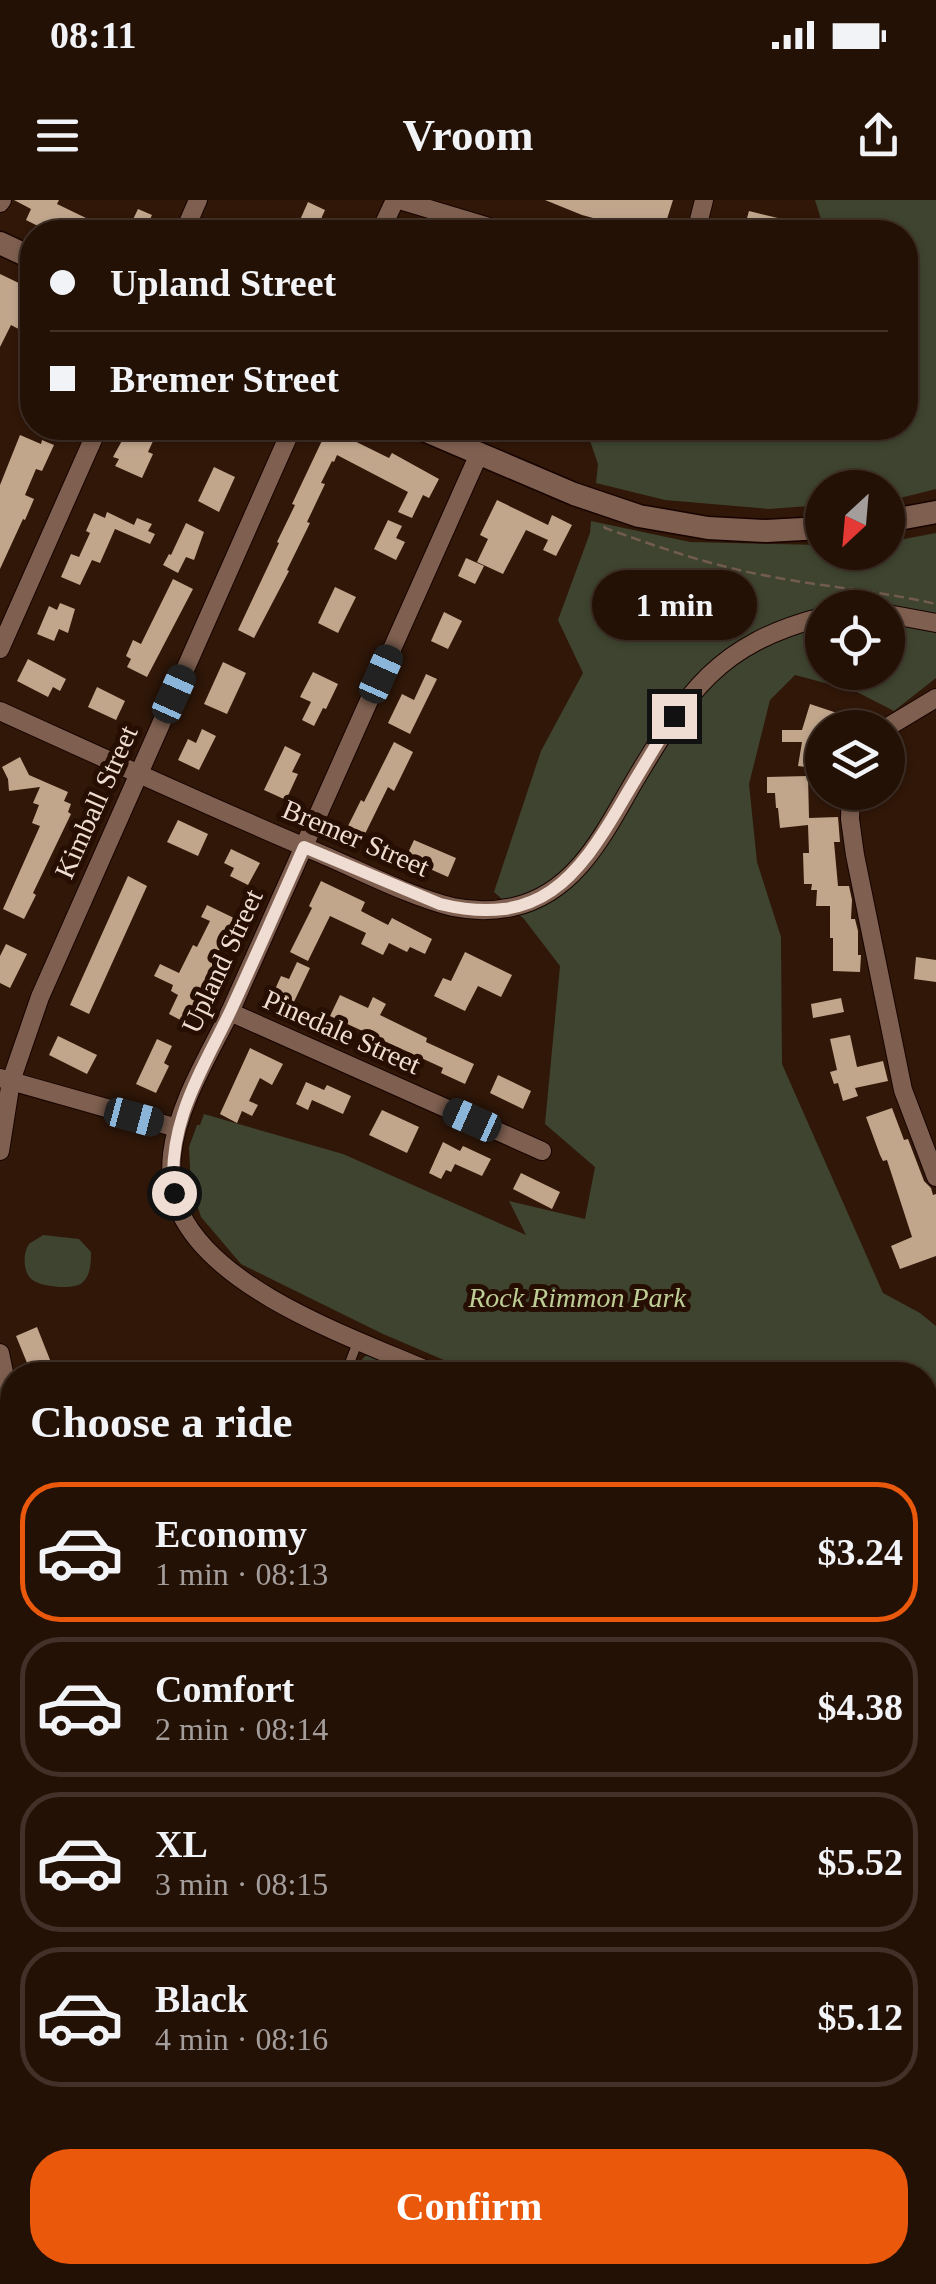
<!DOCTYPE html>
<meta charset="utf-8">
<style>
body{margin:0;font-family:"Times New Roman",serif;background:#2c1a10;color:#f1f3f6;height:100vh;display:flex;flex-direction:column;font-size:38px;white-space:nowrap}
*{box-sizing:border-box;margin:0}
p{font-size:32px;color:#a39d9b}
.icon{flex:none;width:55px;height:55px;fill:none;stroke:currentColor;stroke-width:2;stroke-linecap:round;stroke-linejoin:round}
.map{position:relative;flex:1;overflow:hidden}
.side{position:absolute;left:0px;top:1162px;width:938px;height:922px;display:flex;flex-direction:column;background:#241106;border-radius:40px 40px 0 0;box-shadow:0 2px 8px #0004,0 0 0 2px #413128}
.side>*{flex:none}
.hud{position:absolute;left:20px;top:20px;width:898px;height:220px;border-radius:40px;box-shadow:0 2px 8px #0004,0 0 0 2px #413128;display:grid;align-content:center;height:220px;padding:0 30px;background:#241106}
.needle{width:65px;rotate:206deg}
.tools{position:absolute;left:805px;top:270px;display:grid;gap:20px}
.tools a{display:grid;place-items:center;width:100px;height:100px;border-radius:50%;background:#241106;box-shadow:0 2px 8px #0004,0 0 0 2px #413128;font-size:50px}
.end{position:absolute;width:45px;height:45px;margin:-22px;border:12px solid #efddd4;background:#111;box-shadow:0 0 0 5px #111}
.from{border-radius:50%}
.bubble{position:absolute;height:70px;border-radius:35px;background:#241106;box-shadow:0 2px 8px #0004,0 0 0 2px #413128;font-size:32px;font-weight:700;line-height:70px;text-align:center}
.car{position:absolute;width:30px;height:60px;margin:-30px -15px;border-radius:12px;box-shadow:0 0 8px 2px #0007;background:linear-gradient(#222 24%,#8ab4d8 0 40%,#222 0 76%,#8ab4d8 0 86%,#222 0)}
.hud b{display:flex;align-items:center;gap:35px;height:95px;font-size:38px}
.hud b+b{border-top:2px solid #413128}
.hud i{width:25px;height:25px;background:#f1f3f6}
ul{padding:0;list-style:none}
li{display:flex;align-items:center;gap:30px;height:140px;margin:0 20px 15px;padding:0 10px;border:5px solid #413128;border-radius:40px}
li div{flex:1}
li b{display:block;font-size:38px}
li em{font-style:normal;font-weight:700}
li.active{border-color:#ea580c}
li>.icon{width:90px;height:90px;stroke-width:1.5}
h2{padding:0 30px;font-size:45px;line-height:120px}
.cta{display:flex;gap:20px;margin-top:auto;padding:20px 30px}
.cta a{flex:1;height:115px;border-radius:40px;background:#ea580c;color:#fff;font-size:40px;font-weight:700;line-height:115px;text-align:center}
.status{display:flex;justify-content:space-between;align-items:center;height:70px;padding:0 50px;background:#241106;direction:ltr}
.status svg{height:28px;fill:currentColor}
header{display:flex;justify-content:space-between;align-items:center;height:130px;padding:0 30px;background:#241106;font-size:45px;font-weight:700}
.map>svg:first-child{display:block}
</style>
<div class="status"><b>08:11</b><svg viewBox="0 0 49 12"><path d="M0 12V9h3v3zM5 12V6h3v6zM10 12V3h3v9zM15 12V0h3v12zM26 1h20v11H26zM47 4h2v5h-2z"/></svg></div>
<header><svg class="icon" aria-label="menu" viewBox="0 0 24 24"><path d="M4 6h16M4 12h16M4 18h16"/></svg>Vroom<svg class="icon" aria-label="share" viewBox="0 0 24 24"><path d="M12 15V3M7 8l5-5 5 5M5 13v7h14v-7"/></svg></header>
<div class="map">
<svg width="936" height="2084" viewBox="0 0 936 2084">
<rect width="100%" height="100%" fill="#301708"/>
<g fill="#3e442f" fill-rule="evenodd">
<polygon points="815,0 936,0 936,289 888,301 888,288 822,288 822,305 769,309 665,300 596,283 598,264 587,232 600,228 905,228 905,32 825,32"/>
<path d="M 591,321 L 690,342 L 822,345 L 822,352 L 888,352 L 888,342 L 936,333 L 936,478 L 894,511 L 855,491 L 795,475 L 770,500 L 749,584 L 757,662 L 781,737 L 782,864 L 883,1093 L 920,1113 L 936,1126 L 936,1706 L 925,1689 L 925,1175 L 479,1175 L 383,1134 L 241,1064 L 201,1017 L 191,986 L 189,947 L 197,925 L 200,925 L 204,914 L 343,954 L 526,1035 L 509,1001 L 585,1019 L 595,967 L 545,924 L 560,766 L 524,719 L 494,692 L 541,551 L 583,473 L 558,420 L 590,333 ZM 822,408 L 888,408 L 888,472 L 822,472 Z"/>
<path d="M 43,1035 L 79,1039 L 91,1052 C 91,1063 91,1075 82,1083 C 73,1090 44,1087 34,1081 C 23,1075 22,1054 29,1044 C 30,1043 42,1036 43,1035 Z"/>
<polygon points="369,1154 421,1175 355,1175 363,1158"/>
<polygon points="0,1407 12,1415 12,2072 925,2072 925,1767 936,1761 936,2084 0,2084"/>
</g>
<g fill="#c1a68c">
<polygon points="14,0 59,0 57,4 115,32 50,32 26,20 31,9"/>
<polygon points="545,0 673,0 667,19 675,21 672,32 629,32 613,28 615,24 582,15"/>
<polygon points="308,2 325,10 317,28 300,20"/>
<polygon points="138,9 152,15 144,32 127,32"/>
<polygon points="749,11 782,19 778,32 743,32"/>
<polygon points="0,74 23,85 20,89 32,97 32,136 11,125 0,147"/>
<polygon points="129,228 159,228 148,252 153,254 142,278 115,266 119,259 113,257"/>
<polygon points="328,228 389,258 392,253 439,279 429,298 423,295 412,318 398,312 408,292 337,255 334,262 332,261 321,283 325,284 307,322 310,323 287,370 289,371 254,438 238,430 279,343 277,342 295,305 292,304"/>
<polygon points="20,235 41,244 42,240 54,245 42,271 36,269 25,295 34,299 25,320 23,319 0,369 0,285"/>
<polygon points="214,267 235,277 219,312 198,301"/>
<polygon points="497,300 548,325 552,315 572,325 556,356 543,350 548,340 526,330 503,374 477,362 488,339 480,335"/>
<polygon points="107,312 134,325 137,318 152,324 148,331 155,334 150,344 115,329 100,363 92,360 80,385 61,377 71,354 79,357 90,333 86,331 94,313 105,318"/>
<polygon points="388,320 402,326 396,338 405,342 396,360 374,349"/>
<polygon points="186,323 204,332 194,360 186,357 178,373 163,365 169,354 171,355"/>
<polygon points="466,358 484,366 475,384 458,376"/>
<polygon points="173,379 193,389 147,477 127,467 131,459 126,456 133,440 141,444"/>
<polygon points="335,387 356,397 338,433 318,423"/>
<polygon points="60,403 75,409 68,433 59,429 54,441 37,434 49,406 57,410"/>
<polygon points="444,412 462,421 448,449 431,441"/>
<polygon points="28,459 66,479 60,491 53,487 48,497 17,481"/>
<polygon points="223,462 246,473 227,514 204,504"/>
<polygon points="313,472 338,484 326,509 323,508 314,526 302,520 311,502 300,497"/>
<polygon points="426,474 437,479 410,534 388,523 402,494 414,500"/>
<polygon points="97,487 125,501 116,520 88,507"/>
<polygon points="810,504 843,515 839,528 822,528 822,569 798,566 802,542 782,542 782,530 802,530"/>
<polygon points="202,529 216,536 199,570 178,560 188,539 196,543"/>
<polygon points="394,542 413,552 394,591 388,587 362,640 345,632 361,600 364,602"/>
<polygon points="285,546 301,554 292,572 298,574 286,600 264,590"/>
<polygon points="20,557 29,575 68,592 64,601 71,604 68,612 71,614 33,693 36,695 24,719 3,709 40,626 32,623 39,605 33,603 40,587 9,591 8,579 2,567"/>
<polygon points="808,576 809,618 838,617 840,642 834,642 838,686 849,686 852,700 851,719 855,719 858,731 858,755 861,755 860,772 833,771 833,738 830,738 830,706 816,706 817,690 811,690 812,684 804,684 803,653 809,653 808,625 780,628 778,608 776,608 775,593 767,593 767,577"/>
<polygon points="178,620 208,634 198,656 167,642"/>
<polygon points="414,640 456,658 448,677 421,665 423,659 408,653"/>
<polygon points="231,649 260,663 248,685 230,676 234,668 224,663"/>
<polygon points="128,676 147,686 89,814 70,805"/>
<polygon points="321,681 365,702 361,711 388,725 392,718 432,739 425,754 410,747 407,752 389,743 383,755 361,744 366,733 330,716 308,761 290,752 312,708 309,706"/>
<polygon points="207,705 234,718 186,823 169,814 178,795 171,791 173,785 154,776 160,764 179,773 193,745 197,747 210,721 201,717"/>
<polygon points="6,744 27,754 10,788 0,783 0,756"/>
<polygon points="465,752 512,775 501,797 478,786 465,811 434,796 443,778 451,781"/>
<polygon points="916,757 936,760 936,782 914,779"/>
<polygon points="297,762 310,768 292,806 272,796 281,776 289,779"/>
<polygon points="340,795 368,808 373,797 386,804 380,815 427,838 426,842 474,864 465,884 441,873 443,868 330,816"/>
<polygon points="841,798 844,812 813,818 811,804"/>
<polygon points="850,835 857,867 883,861 888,881 855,888 858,896 843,901 838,883 834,884 830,872 837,870 830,839"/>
<polygon points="58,836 97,855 87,874 49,855"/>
<polygon points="157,839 172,846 164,863 169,866 156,893 136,884"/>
<polygon points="250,848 283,864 272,885 260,878 249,901 258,905 252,916 242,911 237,923 220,914"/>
<polygon points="498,875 531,891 523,909 490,893"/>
<polygon points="306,882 324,890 327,885 351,896 343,914 312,900 308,910 296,904"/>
<polygon points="892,908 904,940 908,939 924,981 931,988 933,995 936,994 936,1056 900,1069 891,1046 912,1037 887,960 883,961 880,955 866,917"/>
<polygon points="382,910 419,927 407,953 369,935"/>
<polygon points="443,942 460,951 463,946 491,959 482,976 455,964 451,972 446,970 441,979 429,973"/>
<polygon points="521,973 560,992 552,1009 513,989"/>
<polygon points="37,1127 56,1175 32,1175 16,1136"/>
</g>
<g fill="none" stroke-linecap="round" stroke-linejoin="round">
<g stroke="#170300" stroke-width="11">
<g id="service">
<polyline points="345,1175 358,1141"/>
<polyline points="0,1381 12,1387"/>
</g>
</g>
<g stroke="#170300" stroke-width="20">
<g id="minor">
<polyline points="399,0 506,32"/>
<polyline points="0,3 2,0"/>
<polyline points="184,32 198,0"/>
<polyline points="380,32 395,0"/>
<polyline points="696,32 704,0"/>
<polyline points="888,414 936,423"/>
<polyline points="0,449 98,228"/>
<path d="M 0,511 C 106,559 212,608 319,653 C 359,670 411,697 453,707 C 472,711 494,711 513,707 C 577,693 605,631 635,580 C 688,491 718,444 822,417"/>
<polyline points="886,528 936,498"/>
<polyline points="851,592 850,619 855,655 903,890 936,977"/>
<polyline points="230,812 542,951"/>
<polyline points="0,878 177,928"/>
<polyline points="0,951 11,881 40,797 292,228"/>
<polyline points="0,1153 7,1187 12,1199"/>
<path d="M 438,1175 C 360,1140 221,1095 181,1014 C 172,996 170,974 172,954 C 178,904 208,857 230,812 L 479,254"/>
<polyline points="925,1723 936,1740"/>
</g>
</g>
<g stroke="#170300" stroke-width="25">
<g id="tertiary">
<polyline points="0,43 32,58"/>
<polyline points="419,228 574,294 639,316 708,328 766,331 822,328"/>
<polyline points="888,321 936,312"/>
</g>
</g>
<path stroke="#725c4f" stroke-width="2.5" stroke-dasharray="10 5" stroke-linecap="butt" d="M 604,326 L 605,328 C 658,347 712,366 768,376 C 824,387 881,391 936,404"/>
<use href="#service" stroke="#7f6050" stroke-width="9"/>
<use href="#minor" stroke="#7f6050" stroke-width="18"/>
<use href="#tertiary" stroke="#7f6050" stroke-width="22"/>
</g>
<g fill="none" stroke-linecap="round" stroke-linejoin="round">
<path stroke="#efddd4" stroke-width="12" d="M 174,993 C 167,922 202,871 231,810 C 256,756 280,701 304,647 L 440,704 C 539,728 577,679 622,602 C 639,573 657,544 674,516"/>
</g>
<g text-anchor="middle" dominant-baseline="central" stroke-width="10" stroke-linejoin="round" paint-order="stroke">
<g font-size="28" fill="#efddd4" stroke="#260e02">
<text transform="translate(96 602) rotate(-66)">Kimball Street</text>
<text transform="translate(356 638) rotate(23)">Bremer Street</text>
<text transform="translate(222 761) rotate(-65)">Upland Street</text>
<text transform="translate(342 832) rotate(24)">Pinedale Street</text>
</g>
<g font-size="28" font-style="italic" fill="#bdcd96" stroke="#260e02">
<text x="577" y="1097">Rock Rimmon Park</text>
</g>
</g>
</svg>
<div class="tools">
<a><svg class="needle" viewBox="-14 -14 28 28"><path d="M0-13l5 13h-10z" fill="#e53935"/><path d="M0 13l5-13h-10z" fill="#a39d9b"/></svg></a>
<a><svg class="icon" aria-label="locate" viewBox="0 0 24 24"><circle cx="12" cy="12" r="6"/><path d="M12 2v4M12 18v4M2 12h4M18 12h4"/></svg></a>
<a><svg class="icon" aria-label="layers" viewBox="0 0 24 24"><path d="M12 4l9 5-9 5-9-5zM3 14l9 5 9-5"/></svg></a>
</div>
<i class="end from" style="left:174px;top:993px"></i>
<i class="end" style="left:674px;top:516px"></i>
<div class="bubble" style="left:592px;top:370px;width:165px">1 min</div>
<i class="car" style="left:381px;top:474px;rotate:24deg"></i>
<i class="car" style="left:174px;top:494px;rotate:24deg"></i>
<i class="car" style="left:134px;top:917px;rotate:105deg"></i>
<i class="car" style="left:472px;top:920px;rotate:294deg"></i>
<div class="hud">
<b><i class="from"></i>Upland Street</b>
<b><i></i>Bremer Street</b>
</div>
<section class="side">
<h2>Choose a ride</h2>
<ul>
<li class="active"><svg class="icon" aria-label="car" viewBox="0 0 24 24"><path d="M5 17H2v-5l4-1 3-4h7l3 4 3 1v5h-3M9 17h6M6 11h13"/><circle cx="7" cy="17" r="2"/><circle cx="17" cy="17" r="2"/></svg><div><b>Economy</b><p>1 min · 08:13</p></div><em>$3.24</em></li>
<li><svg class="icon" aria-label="car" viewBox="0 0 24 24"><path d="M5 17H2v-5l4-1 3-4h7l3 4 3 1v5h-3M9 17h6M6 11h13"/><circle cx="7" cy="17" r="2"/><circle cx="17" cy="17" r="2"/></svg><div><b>Comfort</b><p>2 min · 08:14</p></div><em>$4.38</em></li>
<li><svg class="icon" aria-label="car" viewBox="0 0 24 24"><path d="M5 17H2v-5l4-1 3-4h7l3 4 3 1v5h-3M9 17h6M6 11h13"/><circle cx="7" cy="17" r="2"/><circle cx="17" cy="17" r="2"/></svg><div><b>XL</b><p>3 min · 08:15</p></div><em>$5.52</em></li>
<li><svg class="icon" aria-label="car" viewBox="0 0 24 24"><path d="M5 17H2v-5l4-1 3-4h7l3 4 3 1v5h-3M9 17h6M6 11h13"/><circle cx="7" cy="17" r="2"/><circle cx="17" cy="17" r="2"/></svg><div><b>Black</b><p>4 min · 08:16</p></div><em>$5.12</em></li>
</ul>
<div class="cta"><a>Confirm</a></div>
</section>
</div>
